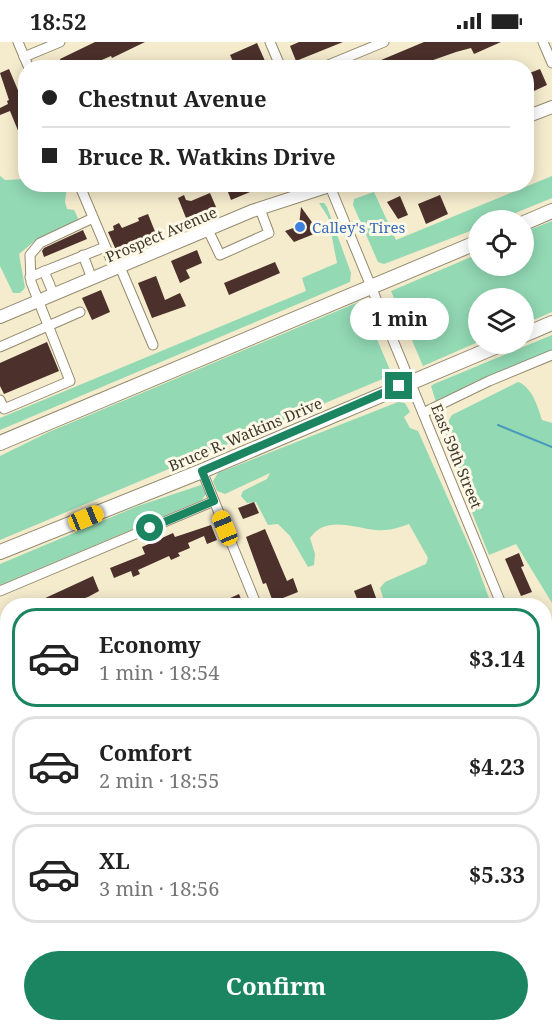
<!DOCTYPE html>
<meta charset="utf-8">
<style>
body{margin:0;font-family:"Noto Serif",serif;background:#f6f6f6;color:#222;height:100vh;display:flex;flex-direction:column;font-size:22px;white-space:nowrap}
*{box-sizing:border-box;margin:0}
p{font-size:20px;color:#767676}
.icon{flex:none;width:33px;height:33px;fill:none;stroke:currentColor;stroke-width:2;stroke-linecap:round;stroke-linejoin:round}
.map{position:relative;flex:1;overflow:hidden}
.panel{position:absolute;left:0px;top:556px;width:552px;height:434px;display:flex;flex-direction:column;background:#fff;border-radius:24px 24px 0 0;box-shadow:0 3px 15px #0003}
.panel>*{flex:none}
.top-card{position:absolute;left:18px;top:18px;width:516px;height:132px;border-radius:24px;box-shadow:0 3px 15px #0003;display:grid;align-content:center;height:132px;padding:0 24px;background:#fff}
.buttons{position:absolute;left:468px;top:168px;display:grid;gap:12px}
.buttons a{display:grid;place-items:center;width:66px;height:66px;border-radius:50%;background:#fff;box-shadow:0 3px 15px #0003;font-size:30px}
.end{position:absolute;width:27px;height:27px;margin:-14px;border:8px solid #1b8561;background:#fff;box-shadow:0 0 0 3px #fff}
.from{border-radius:50%}
.bubble{position:absolute;height:42px;border-radius:21px;background:#fff;box-shadow:0 3px 15px #0003;font-size:20px;font-weight:700;line-height:42px;text-align:center}
.car{position:absolute;width:18px;height:36px;margin:-18px -9px;border-radius:8px;box-shadow:0 0 4px 2px #0007;background:linear-gradient(#f5c518 24%,#345 0 40%,#f5c518 0 76%,#345 0 86%,#f5c518 0)}
.top-card b{display:flex;align-items:center;gap:21px;height:57px;font-size:22px}
.top-card b+b{border-top:2px solid #e0e0e0}
.top-card i{width:15px;height:15px;background:#222}
ul{padding:10px 0 0;list-style:none}
li{display:flex;align-items:center;gap:18px;height:99px;margin:0 12px 9px;padding:0 12px;border:3px solid #e0e0e0;border-radius:24px}
li div{flex:1}
li b{display:block;font-size:22px}
li em{font-style:normal;font-weight:700}
li.on{border-color:#1b8561}
li>.icon{width:54px;height:54px;stroke-width:1.5}
.cta{display:flex;gap:12px;margin-top:auto;padding:12px 24px}
.cta a{flex:1;height:69px;border-radius:36px;background:#1b8561;color:#fff;font-size:24px;font-weight:700;line-height:69px;text-align:center}
.status{display:flex;justify-content:space-between;align-items:center;height:42px;padding:0 30px;background:#fff;direction:ltr}
.status svg{height:16px;fill:currentColor}
.map>svg:first-child{display:block}
</style>
<div class="status"><b>18:52</b><svg viewBox="0 0 49 12"><path d="M0 12V9h3v3zM5 12V6h3v6zM10 12V3h3v9zM15 12V0h3v12zM26 1h20v11H26zM47 4h2v5h-2z"/></svg></div>
<div class="map">
<svg width="552" height="989" viewBox="0 0 552 989">
<rect width="100%" height="100%" fill="#f5ebcd"/>
<g fill="#92d9b4">
<polygon points="0,134 5,138 25,137 26,142 67,143 65,160 67,167 74,168 78,176 75,181 37,197 19,212 25,246 20,251 13,251 0,224"/>
<polygon points="552,134 552,156 498,178 478,178 478,186 384,222 378,220 353,163 354,157 374,150 396,198"/>
<polygon points="319,161 324,161 327,165 351,231 350,240 0,388 0,376 306,249 302,236 337,221 328,175"/>
<polygon points="552,179 552,270 524,282 524,256 478,256 478,300 423,324 391,249 478,212 478,224 524,224 524,190"/>
<polygon points="361,259 392,333 0,498 0,414 49,390"/>
<polygon points="552,293 552,308 476,339 436,360 431,344 434,342"/>
<path d="M 518,340 C 532,345 538,365 542,378 L 552,381 L 552,561 L 516,502 L 489,513 L 453,423 L 457,421 C 450,404 440,390 452,373 Z"/>
<path d="M 398,360 L 405,361 L 410,370 L 404,375 L 410,386 L 418,389 L 474,515 L 490,559 L 485,564 L 386,564 L 380,546 L 385,540 L 426,522 L 428,516 L 409,482 C 398,486 388,489 376,488 C 354,486 326,473 310,496 L 315,512 L 314,523 L 308,525 L 290,494 L 278,482 L 268,483 L 256,460 L 247,461 L 241,454 L 243,449 L 267,437 L 270,431 L 225,452 L 217,449 L 213,439 L 218,431 Z"/>
<polygon points="201,443 206,452 202,458 0,543 0,522 138,464"/>
</g>
<g fill="none" stroke-linecap="round" stroke-linejoin="round">
<polyline stroke="#4999bc" stroke-width="2" points="498,383 552,405"/>
</g>
<g fill="#4b302b">
<polygon points="95,0 145,0 112,16 111,14 83,26 63,26 60,17"/>
<polygon points="299,0 343,0 296,19 290,4"/>
<polygon points="424,0 501,0 474,12 471,6 456,10 422,22 424,26 362,26"/>
<polygon points="257,1 265,19 251,26 236,26 230,13"/>
<polygon points="9,27 20,53 22,52 26,60 26,108 10,69 0,73 0,66 8,62 7,59 9,58 0,31"/>
<polygon points="540,27 547,43 534,49 527,32"/>
<polygon points="225,142 267,142 267,143 231,158"/>
<polygon points="210,151 216,165 186,176 178,156 184,153 186,158 191,159"/>
<polygon points="440,153 448,172 426,182 418,162"/>
<polygon points="400,154 408,173 398,177 387,160"/>
<polygon points="301,165 319,190 294,200 285,189 299,184"/>
<polygon points="148,172 156,192 116,208 108,190 114,188 113,184 119,181 122,186 139,179 138,176"/>
<polygon points="83,188 87,197 44,215 42,209 44,206"/>
<polygon points="197,208 202,221 186,228 190,236 180,241 171,219"/>
<polygon points="275,220 280,231 229,253 224,241"/>
<polygon points="156,234 165,258 180,251 186,264 152,276 138,241"/>
<polygon points="101,248 110,270 92,278 82,256"/>
<polygon points="47,300 59,329 4,352 0,344 0,321"/>
<polygon points="254,460 259,471 243,477 238,466"/>
<polygon points="211,483 217,498 207,502 204,494 188,501 190,506 178,511 180,514 171,518 169,514 138,528 140,532 133,535 131,529 114,536 110,526 145,512 142,505 173,491 175,495"/>
<polygon points="265,487 287,539 293,536 298,550 273,560 266,541 263,542 246,495"/>
<polygon points="519,511 524,524 521,525 532,550 521,554 505,517"/>
<polygon points="93,534 99,549 88,555 61,564 28,564"/>
<polygon points="371,542 379,564 360,564 354,549"/>
<polygon points="239,552 244,564 211,564 228,557"/>
<polygon points="545,721 552,739 552,781 544,763"/>
<polygon points="183,982 211,982 195,989 167,989"/>
<polygon points="318,982 350,982 353,989 321,989"/>
<polygon points="512,982 541,982 542,983 526,989 497,989"/>
</g>
<g fill="none" stroke-linecap="round" stroke-linejoin="round">
<g stroke="#948b6f" stroke-width="11">
<g id="minor">
<polyline points="18,0 29,26"/>
<polyline points="270,0 281,26"/>
<polyline points="543,0 552,21"/>
<polyline points="24,15 60,0"/>
<polyline points="321,26 384,0"/>
<polyline points="79,142 115,227"/>
<polyline points="329,142 502,564"/>
<polyline points="208,188 220,213 269,191 260,167"/>
<polyline points="83,213 92,237"/>
<polyline points="120,225 153,303"/>
<polyline points="44,229 54,253"/>
<polyline points="30,235 105,205"/>
<polyline points="0,305 80,270"/>
<polyline points="0,358 4,367 70,339 31,240 30,213 40,201 93,176"/>
<polyline points="423,371 489,339 552,313"/>
<polyline points="202,429 257,564"/>
<polyline points="0,549 214,459"/>
<polyline points="0,589 8,608"/>
<polyline points="544,596 552,593"/>
<polyline points="544,667 552,685"/>
<polyline points="0,687 8,684"/>
<polyline points="544,798 552,817"/>
<polyline points="0,822 8,819"/>
<polyline points="544,869 552,866"/>
<polyline points="0,961 8,958"/>
<polyline points="156,982 158,989"/>
<polyline points="424,982 426,989"/>
<polyline points="257,989 273,982"/>
</g>
</g>
<g stroke="#948b6f" stroke-width="14">
<g id="major">
<polyline points="526,75 552,65"/>
<polyline points="0,275 252,169 335,142"/>
</g>
</g>
<g stroke="#948b6f" stroke-width="16">
<g id="highway">
<polyline points="524,181 552,169"/>
<polyline points="524,293 552,281"/>
<polyline points="0,401 478,200"/>
<polyline points="0,510 202,429 502,302"/>
</g>
</g>
<use href="#minor" stroke="#fff" stroke-width="9"/>
<use href="#major" stroke="#fff" stroke-width="12"/>
<use href="#highway" stroke="#fff" stroke-width="14"/>
</g>
<g fill="none" stroke-linecap="round" stroke-linejoin="round">
<polyline stroke="#1b8561" stroke-width="8" points="150,486 214,459 202,429 399,344"/>
</g>
<circle fill="#3f7fe0" stroke="#fef8e6" stroke-width="2" cx="300" cy="185" r="6"/>
<g text-anchor="middle" dominant-baseline="central" stroke-width="6" stroke-linejoin="round" paint-order="stroke">
<g font-size="15" fill="#366cbe" stroke="#fef8e6" text-anchor="start">
<text x="312" y="185">Calley's Tires</text>
</g>
<g font-size="15" fill="#3d392d" stroke="#fef8e6">
<text transform="translate(161 192) rotate(-23)">Prospect Avenue</text>
<text transform="translate(245 392) rotate(-23)">Bruce R. Watkins Drive</text>
<text transform="translate(457 414) rotate(68)">East 59th Street</text>
</g>
</g>
</svg>
<div class="buttons">
<a><svg class="icon" aria-label="locate" viewBox="0 0 24 24"><circle cx="12" cy="12" r="6"/><path d="M12 2v4M12 18v4M2 12h4M18 12h4"/></svg></a>
<a><svg class="icon" aria-label="layers" viewBox="0 0 24 24"><path d="M12 4l9 5-9 5-9-5zM3 14l9 5 9-5"/></svg></a>
</div>
<i class="end from" style="left:150px;top:486px"></i>
<i class="end" style="left:399px;top:344px"></i>
<div class="bubble" style="left:350px;top:256px;width:99px">1 min</div>
<i class="car" style="left:86px;top:476px;rotate:68deg"></i>
<i class="car" style="left:225px;top:486px;rotate:338deg"></i>
<div class="top-card">
<b><i class="from"></i>Chestnut Avenue</b>
<b><i></i>Bruce R. Watkins Drive</b>
</div>
<section class="panel">
<ul>
<li class="on"><svg class="icon" aria-label="car" viewBox="0 0 24 24"><path d="M5 17H2v-5l4-1 3-4h7l3 4 3 1v5h-3M9 17h6M6 11h13"/><circle cx="7" cy="17" r="2"/><circle cx="17" cy="17" r="2"/></svg><div><b>Economy</b><p>1 min · 18:54</p></div><em>$3.14</em></li>
<li><svg class="icon" aria-label="car" viewBox="0 0 24 24"><path d="M5 17H2v-5l4-1 3-4h7l3 4 3 1v5h-3M9 17h6M6 11h13"/><circle cx="7" cy="17" r="2"/><circle cx="17" cy="17" r="2"/></svg><div><b>Comfort</b><p>2 min · 18:55</p></div><em>$4.23</em></li>
<li><svg class="icon" aria-label="car" viewBox="0 0 24 24"><path d="M5 17H2v-5l4-1 3-4h7l3 4 3 1v5h-3M9 17h6M6 11h13"/><circle cx="7" cy="17" r="2"/><circle cx="17" cy="17" r="2"/></svg><div><b>XL</b><p>3 min · 18:56</p></div><em>$5.33</em></li>
</ul>
<div class="cta"><a>Confirm</a></div>
</section>
</div>
